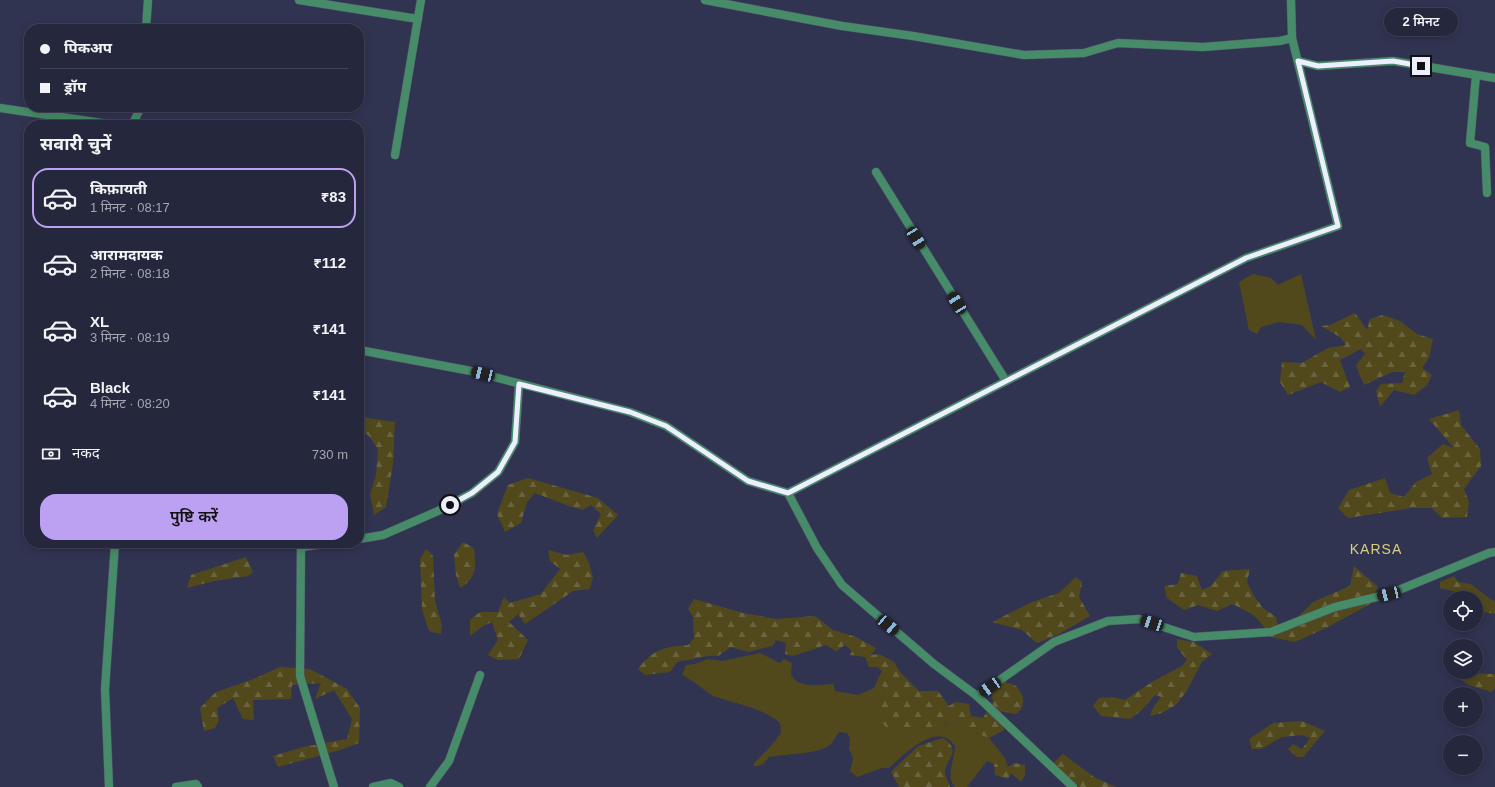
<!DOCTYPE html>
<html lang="hi">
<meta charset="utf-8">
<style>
body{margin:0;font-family:Arial,"Noto Sans Devanagari",sans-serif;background:#313348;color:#f1f3f6;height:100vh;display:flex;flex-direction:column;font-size:15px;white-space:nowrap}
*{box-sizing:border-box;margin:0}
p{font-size:13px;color:#a3a5b0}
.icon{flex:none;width:22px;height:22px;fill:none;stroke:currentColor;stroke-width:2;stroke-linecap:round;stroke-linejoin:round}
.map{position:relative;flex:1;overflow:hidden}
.sheet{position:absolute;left:24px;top:120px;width:340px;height:428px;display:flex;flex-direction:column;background:#25273d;border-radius:16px;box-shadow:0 2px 10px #0003,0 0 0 1px #424457}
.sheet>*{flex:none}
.top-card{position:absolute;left:24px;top:24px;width:340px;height:88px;border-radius:16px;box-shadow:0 2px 10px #0003,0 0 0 1px #424457;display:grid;align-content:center;height:88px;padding:0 16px;background:#25273d}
.buttons{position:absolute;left:1443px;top:591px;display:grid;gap:8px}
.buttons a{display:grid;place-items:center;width:40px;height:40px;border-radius:50%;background:#25273d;box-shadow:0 2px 10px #0003,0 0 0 1px #424457;font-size:20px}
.end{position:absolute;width:18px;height:18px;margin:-9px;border:5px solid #edeffe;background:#111;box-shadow:0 0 0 2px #111}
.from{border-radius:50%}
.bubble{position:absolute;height:28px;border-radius:14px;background:#25273d;box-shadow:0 2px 10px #0003,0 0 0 1px #424457;font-size:13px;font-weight:600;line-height:28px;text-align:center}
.car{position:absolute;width:12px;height:24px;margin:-12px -6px;border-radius:5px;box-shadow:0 0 3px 1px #0007;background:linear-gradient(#222 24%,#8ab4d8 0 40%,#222 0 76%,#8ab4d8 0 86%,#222 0)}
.top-card b{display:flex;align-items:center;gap:14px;height:38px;font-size:15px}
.top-card b+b{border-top:1px solid #424457}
.top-card i{width:10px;height:10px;background:#f1f3f6}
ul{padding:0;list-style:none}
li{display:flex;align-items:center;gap:12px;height:60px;margin:0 8px 6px;padding:0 8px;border:2px solid transparent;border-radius:16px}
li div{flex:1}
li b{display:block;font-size:15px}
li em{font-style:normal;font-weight:600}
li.selected{border-color:#bca0f2}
li>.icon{width:36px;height:36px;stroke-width:1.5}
h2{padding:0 16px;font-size:18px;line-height:48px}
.pay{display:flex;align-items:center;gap:10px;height:44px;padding:0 16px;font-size:15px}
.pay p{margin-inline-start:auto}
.cta{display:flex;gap:8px;margin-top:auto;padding:8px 16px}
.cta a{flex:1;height:46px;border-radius:16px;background:#bca0f2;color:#111;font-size:16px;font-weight:600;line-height:46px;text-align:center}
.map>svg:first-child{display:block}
</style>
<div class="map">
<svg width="1495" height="787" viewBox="0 0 1495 787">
<defs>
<pattern id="forest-firs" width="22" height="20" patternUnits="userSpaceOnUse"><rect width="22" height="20" fill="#51491c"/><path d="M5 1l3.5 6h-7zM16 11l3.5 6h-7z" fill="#6a643e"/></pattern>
</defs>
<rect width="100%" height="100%" fill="#313451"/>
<g fill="#51491c">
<polygon points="1253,274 1271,278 1278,285 1301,274 1316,340 1302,325 1279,322 1261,327 1257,334 1249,330 1239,282"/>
<path d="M 760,653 L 780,663 L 784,659 L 792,663 L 791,675 C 800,689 818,685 833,684 L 835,691 L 858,695 L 874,688 L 878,679 L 885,690 L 881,701 L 945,725 L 953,721 L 972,732 L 989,738 L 1005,758 L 1008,767 L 1002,762 L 994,764 L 987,761 L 967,787 L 955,787 C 945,777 955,759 955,746 C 953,744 951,741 948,739 C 931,727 900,758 889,768 L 882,768 L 857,777 L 850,771 L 853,758 L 849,749 L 850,738 L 847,733 L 839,732 C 836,736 833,742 830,745 C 819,754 784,754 769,757 C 764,764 761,767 753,766 L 755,762 L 771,746 L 781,733 L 780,723 C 761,707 736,704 713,696 C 708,694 703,688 698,685 C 693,681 688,678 682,675 L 686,665 L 695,664 L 708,659 L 722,661 Z"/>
</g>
<g fill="url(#forest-firs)">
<polygon points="1355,313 1367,330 1370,319 1383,315 1400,321 1417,334 1433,339 1429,358 1422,368 1432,375 1427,385 1414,395 1394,390 1380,407 1376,391 1381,384 1402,383 1405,372 1392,372 1364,385 1356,365 1365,354 1361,349 1340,360 1350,387 1340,392 1321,382 1288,395 1280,382 1282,362 1302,363 1328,348 1346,345 1340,337 1321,326 1330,325"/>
<polygon points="1459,410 1461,425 1480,449 1481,466 1464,489 1469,502 1467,517 1442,518 1432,508 1412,508 1348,518 1338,508 1349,490 1385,478 1390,493 1404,497 1416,482 1432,474 1427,458 1443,444 1454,448 1429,419"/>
<polygon points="361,417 395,422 393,464 386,507 374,515 370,494 376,475 378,449 369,436 359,429"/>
<polygon points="528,478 598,498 618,515 597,538 593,530 601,514 591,505 583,510 569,506 535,493 527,502 521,523 505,532 497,514 508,485"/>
<path d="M 463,542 L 474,548 C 476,566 477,578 460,588 L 456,575 L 454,555 Z"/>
<polygon points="426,549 433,556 435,601 442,625 441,634 429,631 422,609 420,559"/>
<polygon points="548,550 567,555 583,552 589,563 593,577 590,589 573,591 525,624 518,614 509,622 528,640 519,659 498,660 488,655 498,640 492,622 483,626 470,636 470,620 480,612 498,612 504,597 510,603 541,594 560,569 550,561"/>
<polygon points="246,557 253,572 248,576 214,581 187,588 191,575"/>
<path d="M 1354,566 L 1378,587 L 1370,604 L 1328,627 L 1295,642 L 1271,637 C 1257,616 1254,614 1232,604 L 1217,611 L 1198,605 L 1184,610 L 1167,598 L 1164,586 L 1178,584 L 1181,573 L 1197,576 L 1202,590 L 1211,586 L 1223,571 L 1250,569 L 1247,582 L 1254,596 L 1263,608 L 1276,617 L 1279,632 L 1285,630 L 1313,602 L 1350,586 Z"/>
<polygon points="1454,576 1458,582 1471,584 1490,599 1495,601 1495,614 1478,611 1476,609 1476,598 1465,598 1461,593 1440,588 1440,582"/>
<polygon points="1076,577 1082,582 1079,597 1090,616 1059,634 1037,643 1022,630 992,622 1032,602 1059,593"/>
<path d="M 694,599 L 743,613 L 776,619 L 815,616 L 833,630 L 856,637 L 876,648 L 871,655 L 879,654 L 894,662 L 900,672 L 919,691 L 938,691 L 949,706 L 955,702 L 969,704 L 971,716 L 983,718 L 993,702 L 992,693 L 1004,682 C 1008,683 1013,684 1016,686 C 1025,695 1026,707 1016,714 L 999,711 L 1004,730 L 989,738 L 972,732 L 953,721 C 930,732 914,732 889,731 L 879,719 L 880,702 L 885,690 L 878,679 L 882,671 L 878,667 L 869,667 L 865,657 L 850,655 L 852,651 L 845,645 L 836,651 L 826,645 L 793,656 L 785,654 L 786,643 L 776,640 L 772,646 L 748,652 L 731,647 L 718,656 C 704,655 691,660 677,662 L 670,672 L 645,675 L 638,669 C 653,649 664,647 688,645 L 694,638 L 693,617 L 688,609 Z"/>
<polygon points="1177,639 1194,642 1212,654 1202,662 1186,692 1176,705 1162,713 1150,716 1154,706 1161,697 1155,695 1142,710 1130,719 1101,716 1093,706 1099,698 1113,697 1125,700 1152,682 1182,666 1187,660 1177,647"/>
<path d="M 1445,660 L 1450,661 L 1450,672 C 1465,672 1478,674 1494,674 L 1495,673 L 1495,687 L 1492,692 L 1469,685 L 1446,670 Z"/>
<polygon points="280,667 310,669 347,689 360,708 359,743 340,750 278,767 273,756 303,747 347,739 352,719 334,690 315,699 321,683 292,685 291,699 253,700 254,720 243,719 233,698 217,708 219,720 215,728 204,731 200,708 216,692 251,680"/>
<polygon points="1302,721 1325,731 1303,757 1297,757 1288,749 1293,744 1302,749 1310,738 1302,735 1282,737 1261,749 1252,749 1249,739 1273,723"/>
<path d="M 943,738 C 963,752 946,757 945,772 C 945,776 949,783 950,787 L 899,787 L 891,772 L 918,746 Z"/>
<polygon points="1063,754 1094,777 1116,787 1078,787 1076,786 1052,764"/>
<polygon points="1002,762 1008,767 1014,763 1025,765 1025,775 1021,782 1011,773 1008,779 995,775 994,764"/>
</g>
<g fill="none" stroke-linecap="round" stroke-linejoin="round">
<g stroke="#4f526d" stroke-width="9">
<g id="minor">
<polyline points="299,0 418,19"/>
<polyline points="705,0 842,26 913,36 1024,55 1084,53 1118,43 1203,47 1280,41 1292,38"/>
<polyline points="146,29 148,0"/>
<polyline points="1298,61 1318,66 1393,61 1495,78"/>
<polyline points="1476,75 1470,143 1485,147 1487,193"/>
<polyline points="132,125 141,107"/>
<polyline points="395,155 421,0"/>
<polyline points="876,172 1006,381"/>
<polyline points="788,493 1246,258 1338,226 1292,38 1291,0"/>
<polyline points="359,539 383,535 438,511 472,493 498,472 515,442 519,384"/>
<polyline points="301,543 300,676 334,787"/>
<polyline points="302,547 330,543"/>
<polyline points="977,696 1073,787"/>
<polyline points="109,787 105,689 115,543"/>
<polyline points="176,787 196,784 198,787"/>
<polyline points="373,787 391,783 399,787"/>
<polyline points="430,787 449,761 480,675"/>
</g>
</g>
<g stroke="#4f526d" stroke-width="9">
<g id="tertiary">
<polyline points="0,108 115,125"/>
<polyline points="359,350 471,371 630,412 666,426 748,481 788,493 817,548 842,585 934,664 977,696 1054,642 1108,621 1139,619 1194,637 1271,632 1335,607 1389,594 1489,553 1495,552"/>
</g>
</g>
<use href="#minor" stroke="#478c68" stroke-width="8"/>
<use href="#tertiary" stroke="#478c68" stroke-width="8"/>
</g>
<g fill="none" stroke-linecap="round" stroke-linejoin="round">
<polyline stroke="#edeffe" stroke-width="5" points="450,505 472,493 498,472 515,442 519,384 630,412 666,426 748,481 788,493 1246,258 1338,226 1298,61 1318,66 1393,61 1421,66"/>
</g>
<g text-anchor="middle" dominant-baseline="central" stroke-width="3.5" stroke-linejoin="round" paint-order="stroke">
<g font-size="14" letter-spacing="1" fill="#dacc7e" stroke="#313451">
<text x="1376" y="549">KARSA</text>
</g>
</g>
</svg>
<div class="buttons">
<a><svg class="icon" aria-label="locate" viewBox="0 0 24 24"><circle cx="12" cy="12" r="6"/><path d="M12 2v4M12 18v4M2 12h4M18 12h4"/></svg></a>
<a><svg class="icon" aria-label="layers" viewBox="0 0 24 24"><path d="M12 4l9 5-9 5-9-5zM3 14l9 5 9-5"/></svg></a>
<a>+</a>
<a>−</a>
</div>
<i class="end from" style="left:450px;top:505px"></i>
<i class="end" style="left:1421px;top:66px"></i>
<div class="bubble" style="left:1384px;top:8px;width:74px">2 मिनट</div>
<i class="car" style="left:916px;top:238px;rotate:148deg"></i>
<i class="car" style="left:957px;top:303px;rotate:328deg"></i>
<i class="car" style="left:483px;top:374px;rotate:284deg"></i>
<i class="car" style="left:1389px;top:594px;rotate:257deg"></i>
<i class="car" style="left:1152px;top:623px;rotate:288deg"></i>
<i class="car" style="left:888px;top:625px;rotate:130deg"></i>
<i class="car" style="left:990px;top:687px;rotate:235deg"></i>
<div class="top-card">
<b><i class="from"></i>पिकअप</b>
<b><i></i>ड्रॉप</b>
</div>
<section class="sheet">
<h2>सवारी चुनें</h2>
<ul>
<li class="selected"><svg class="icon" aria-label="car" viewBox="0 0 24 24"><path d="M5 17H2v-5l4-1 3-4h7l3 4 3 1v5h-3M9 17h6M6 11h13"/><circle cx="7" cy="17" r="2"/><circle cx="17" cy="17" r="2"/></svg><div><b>किफ़ायती</b><p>1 मिनट · 08:17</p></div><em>₹83</em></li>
<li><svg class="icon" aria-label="car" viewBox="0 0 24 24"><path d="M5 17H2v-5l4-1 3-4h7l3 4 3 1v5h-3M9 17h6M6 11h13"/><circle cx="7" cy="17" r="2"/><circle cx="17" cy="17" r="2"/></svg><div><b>आरामदायक</b><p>2 मिनट · 08:18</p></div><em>₹112</em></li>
<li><svg class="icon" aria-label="car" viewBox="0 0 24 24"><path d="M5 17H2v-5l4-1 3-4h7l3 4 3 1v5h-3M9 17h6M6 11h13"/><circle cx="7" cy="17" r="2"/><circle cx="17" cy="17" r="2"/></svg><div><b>XL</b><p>3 मिनट · 08:19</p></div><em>₹141</em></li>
<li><svg class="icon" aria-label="car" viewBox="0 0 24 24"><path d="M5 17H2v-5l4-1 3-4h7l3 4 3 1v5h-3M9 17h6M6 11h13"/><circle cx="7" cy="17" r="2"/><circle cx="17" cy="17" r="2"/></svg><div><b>Black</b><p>4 मिनट · 08:20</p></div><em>₹141</em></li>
</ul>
<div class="pay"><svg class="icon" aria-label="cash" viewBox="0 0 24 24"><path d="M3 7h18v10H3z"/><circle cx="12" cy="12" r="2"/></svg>नकद<p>730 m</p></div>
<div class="cta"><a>पुष्टि करें</a></div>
</section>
</div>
